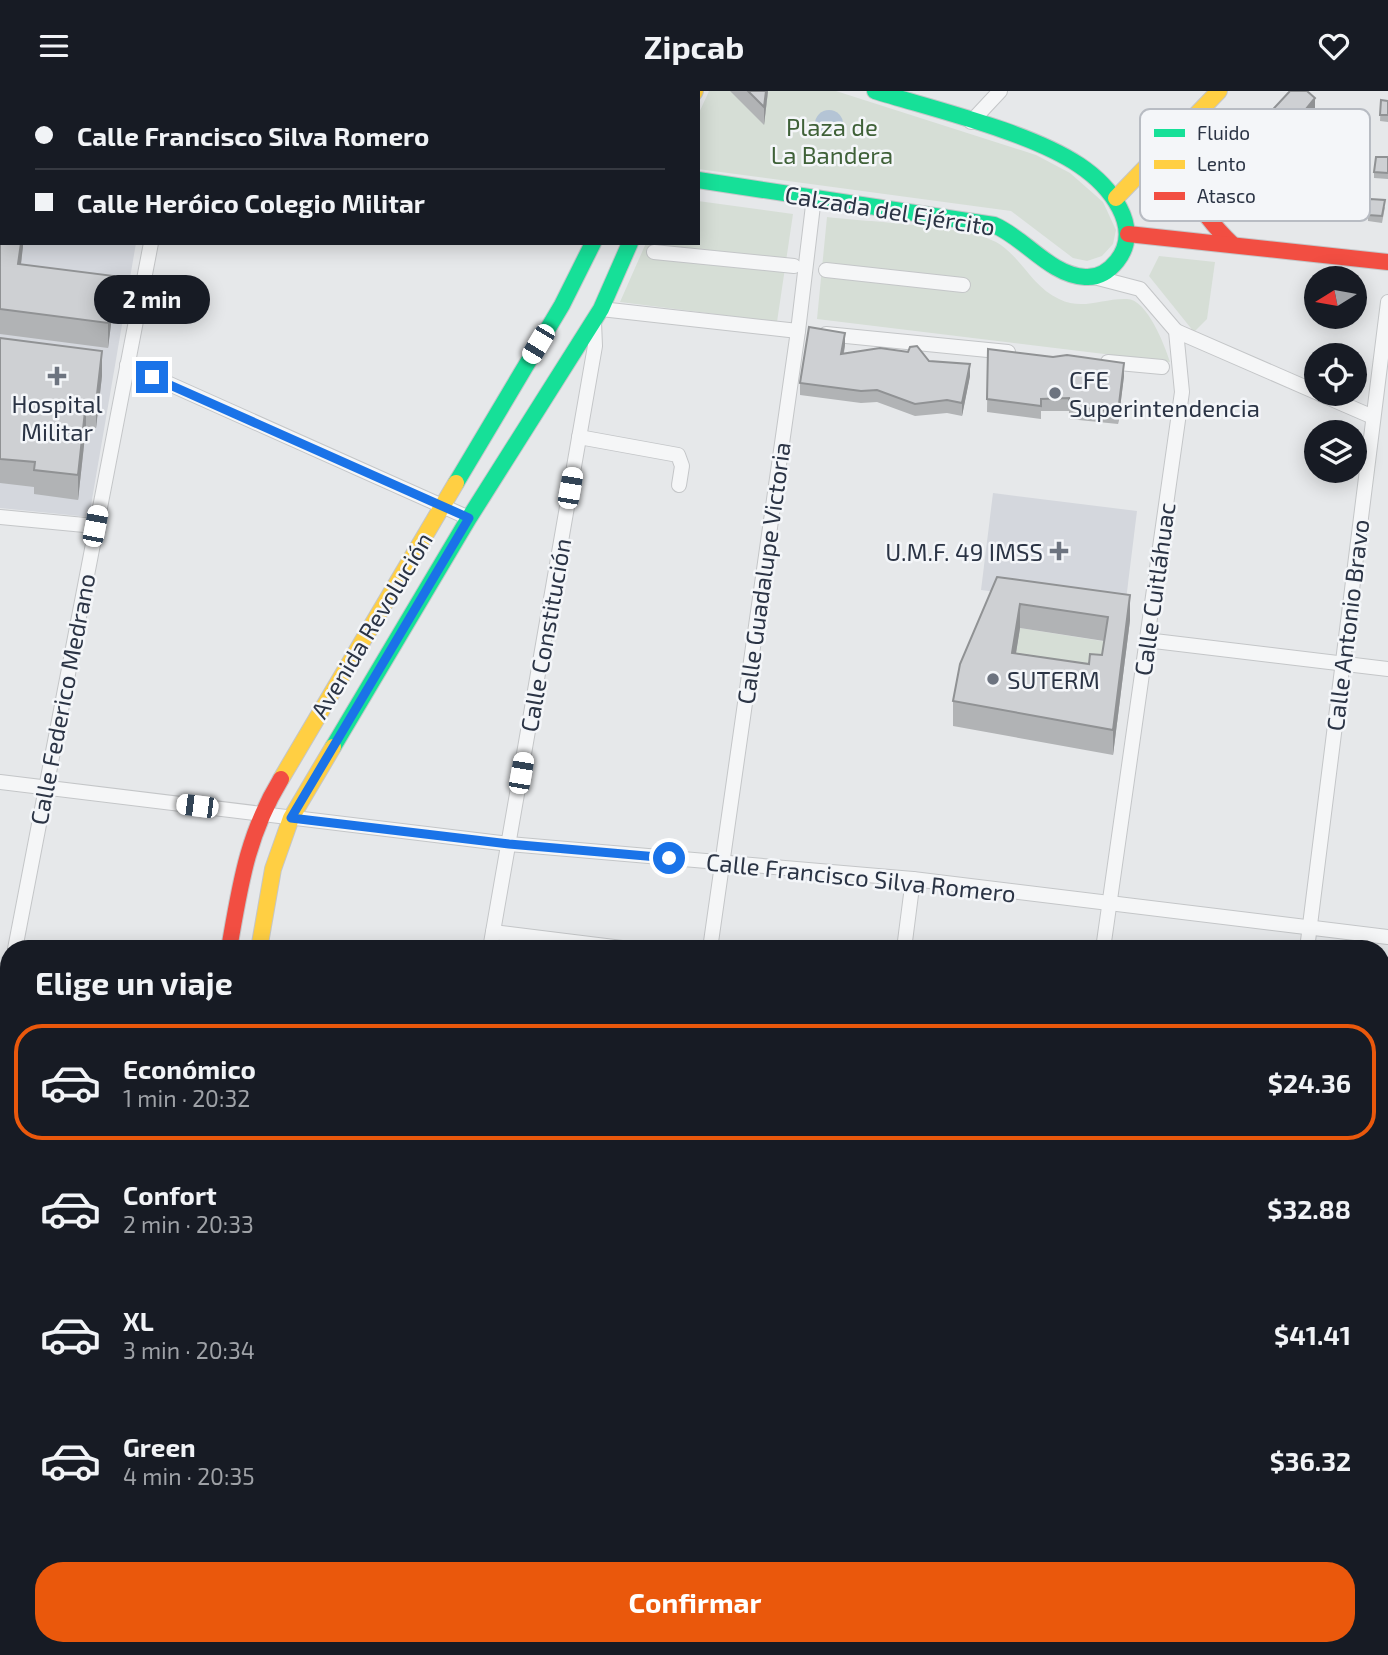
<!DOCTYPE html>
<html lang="es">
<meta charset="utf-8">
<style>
body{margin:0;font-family:"Exo 2",sans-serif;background:#242831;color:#f1f3f6;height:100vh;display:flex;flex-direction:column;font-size:26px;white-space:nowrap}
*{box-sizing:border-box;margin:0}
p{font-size:23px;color:#9ea1a6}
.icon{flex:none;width:38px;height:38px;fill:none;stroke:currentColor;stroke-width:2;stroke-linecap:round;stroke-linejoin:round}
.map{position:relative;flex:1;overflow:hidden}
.side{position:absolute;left:0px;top:849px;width:1390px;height:716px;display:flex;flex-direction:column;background:#171b24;border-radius:28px 28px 0 0;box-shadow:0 4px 18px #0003}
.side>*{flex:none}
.guide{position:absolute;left:0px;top:0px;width:700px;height:154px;box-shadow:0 4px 18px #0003;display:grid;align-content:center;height:154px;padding:0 35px;background:#171b24}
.needle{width:46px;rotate:259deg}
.fabs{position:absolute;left:1304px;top:175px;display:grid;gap:14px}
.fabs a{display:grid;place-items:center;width:63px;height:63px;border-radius:50%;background:#171b24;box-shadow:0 4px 18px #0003;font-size:35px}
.end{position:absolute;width:32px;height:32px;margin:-16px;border:9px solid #1a73e8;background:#fff;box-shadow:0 0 0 4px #fff}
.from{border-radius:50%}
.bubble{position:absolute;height:49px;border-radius:24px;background:#171b24;box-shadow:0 4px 18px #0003;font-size:23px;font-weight:700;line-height:49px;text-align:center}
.car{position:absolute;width:21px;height:42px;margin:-21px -10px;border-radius:9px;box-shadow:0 0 5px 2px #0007;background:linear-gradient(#fff 24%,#345 0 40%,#fff 0 76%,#345 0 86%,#fff 0)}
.guide b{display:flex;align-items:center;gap:24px;height:66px;font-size:26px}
.guide b+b{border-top:2px solid #363941}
.guide i{width:18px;height:18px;background:#f1f3f6}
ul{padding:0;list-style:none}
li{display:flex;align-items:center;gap:21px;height:116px;margin:0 14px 10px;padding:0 21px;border:4px solid transparent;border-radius:28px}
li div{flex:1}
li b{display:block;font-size:26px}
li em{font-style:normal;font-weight:700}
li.current{border-color:#ea580c}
li>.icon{width:63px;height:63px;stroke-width:1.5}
h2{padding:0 35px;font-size:32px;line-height:84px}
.cta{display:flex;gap:14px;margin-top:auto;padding:14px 35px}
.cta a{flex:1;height:80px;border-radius:28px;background:#ea580c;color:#fff;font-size:28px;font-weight:700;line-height:80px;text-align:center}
header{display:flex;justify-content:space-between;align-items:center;height:91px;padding:0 35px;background:#171b24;font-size:32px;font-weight:700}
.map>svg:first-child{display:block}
</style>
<header><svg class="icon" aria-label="menu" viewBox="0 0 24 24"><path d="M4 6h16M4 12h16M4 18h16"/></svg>Zipcab<svg class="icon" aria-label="heart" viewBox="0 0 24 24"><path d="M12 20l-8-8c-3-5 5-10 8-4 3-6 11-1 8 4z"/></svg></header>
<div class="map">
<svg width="1388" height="1564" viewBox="0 0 1388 1564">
<rect width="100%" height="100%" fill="#e6e8ea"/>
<g fill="#d4d7dd">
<polygon points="0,23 2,152 136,152 89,426 0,417"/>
<polygon points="993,402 1137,420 1125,517 981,499"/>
</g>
<g fill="#d6ded6">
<polygon points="709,0 836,0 1036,64 1070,82 1103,111 1116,139 1113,153 1102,165 1087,170 1073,167 1011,120 698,78 698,24"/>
<polygon points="698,110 793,123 777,231 620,211 646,152 698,152"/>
<path d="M 827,126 C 867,131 964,134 996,151 C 1022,166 1031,195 1059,208 C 1083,220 1102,207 1127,208 C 1147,208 1165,255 1170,271 L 817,228 Z"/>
<polygon points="1159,165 1215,171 1207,228 1194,241 1149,185"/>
<polygon points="1020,537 1108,551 1102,589 1012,587"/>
</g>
<circle fill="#b4c4d5" cx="829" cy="33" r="14"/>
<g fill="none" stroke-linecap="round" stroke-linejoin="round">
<g stroke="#c4c6c8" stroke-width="16">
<g id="street">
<polyline points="181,2 181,0"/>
<polyline points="971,31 1000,0"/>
<polyline points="654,161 794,175"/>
<polyline points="826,179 963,194"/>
<polyline points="1094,186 1140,198 1176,240 1182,301 1103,858"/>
<polyline points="601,218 798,240"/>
<polyline points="1176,240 1316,301"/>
<polyline points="826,243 1008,261"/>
<polyline points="1108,271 1162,276"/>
<polyline points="127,274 469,427"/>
<polyline points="1320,303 1373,326"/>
<polyline points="579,346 678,364 682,375 679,394"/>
<polyline points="0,426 95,435"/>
<polyline points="1146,549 1388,578"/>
<polyline points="0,691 509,753 913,788 1388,846"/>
<polyline points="493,841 630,858"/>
<polyline points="15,858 151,152"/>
<polyline points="490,858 595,255 594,231"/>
<polyline points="710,858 798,240 814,106"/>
<polyline points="904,858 913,788"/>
<polyline points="1307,858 1388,211"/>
<polyline points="0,939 9,892"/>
<polyline points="0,1139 9,1140"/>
<polyline points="1381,1253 1388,1254"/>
<polyline points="0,1285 9,1286"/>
<polyline points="0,1493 9,1494"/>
<polyline points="361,1564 363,1556"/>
<polyline points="612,1564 613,1556"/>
<polyline points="812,1564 813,1556"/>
<polyline points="1011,1564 1012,1556"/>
<polyline points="1218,1564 1219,1556"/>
</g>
</g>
<g stroke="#c4c6c8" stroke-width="18">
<g id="fast">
<polyline points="656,2 657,0"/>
<path d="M 698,89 L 994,134 C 1025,147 1050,184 1085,186 C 1098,187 1109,180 1117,170 C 1144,136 1109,94 1079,74 C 1030,41 933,18 875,0"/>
<polyline points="456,392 562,214 593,152"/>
<polyline points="333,656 469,427 601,218 630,152"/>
<polyline points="137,1564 138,1556"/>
</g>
</g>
<g stroke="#c4c6c8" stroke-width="18">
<g id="slow">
<polyline points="5,0 18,2"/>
<polyline points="694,2 695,0"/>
<polyline points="1116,107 1219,0"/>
<polyline points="281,688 456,392"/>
<polyline points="259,858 273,778 291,727 333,656"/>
<polyline points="107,1564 108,1556"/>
</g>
</g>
<g stroke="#c4c6c8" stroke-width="18">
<g id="jam">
<path d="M 1180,40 C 1184,93 1194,116 1232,153"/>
<polyline points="1128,143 1388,171"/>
<path d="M 229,858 C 240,795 247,744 281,688"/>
</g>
</g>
<use href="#street" stroke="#f5f6f7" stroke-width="14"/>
<use href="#fast" stroke="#16e098" stroke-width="16"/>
<use href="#slow" stroke="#ffcf43" stroke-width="16"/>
<use href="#jam" stroke="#f24e42" stroke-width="16"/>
</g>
<g fill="#b1b3b5" fill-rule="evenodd">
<polygon points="730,0 768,0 764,34"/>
<polygon points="1381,9 1388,10 1388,31 1380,30"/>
<polygon points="1315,19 1276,68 1250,56 1250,43"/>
<polygon points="1388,66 1388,88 1374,87 1374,81"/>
<polygon points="1385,116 1382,132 1368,130 1368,124"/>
<polygon points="0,128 23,152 21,173 114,210 108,257 0,243"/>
<polygon points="0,247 102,285 96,337 86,336 78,409 34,403 34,396 0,392"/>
<polygon points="845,254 844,262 929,270 970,285 962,325 947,322 915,325 877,311 861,312 800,304 800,292"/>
<polygon points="988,258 1124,285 1118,333 1069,328 1069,320 1041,320 1041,328 987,321"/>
<path d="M 997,486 L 1130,529 L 1113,664 L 953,635 L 953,610 ZM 1020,537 L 1104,550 L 1102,564 L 1089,573 L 1016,562 Z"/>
</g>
<g fill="#909294">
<polygon points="766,0 768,0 764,34 764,16"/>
<polygon points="1315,7 1315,19 1276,68 1276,55"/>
<polygon points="21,152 23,152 23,156 18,197 18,173"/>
<polygon points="114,185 114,210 108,257 108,232"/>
<polygon points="845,242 845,254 841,275 841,263"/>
<polygon points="102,260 102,285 96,337 96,312"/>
<polygon points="1124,272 1124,285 1118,333 1118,321"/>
<polygon points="970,273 970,285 962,325 962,312"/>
<polygon points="86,311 86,336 78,409 78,384"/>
<polygon points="1130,504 1130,529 1113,664 1113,639"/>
<polygon points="1020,513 1020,537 1012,587 1012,562"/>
</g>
<g fill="#ced0d3" stroke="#909294" stroke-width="2" fill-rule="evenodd">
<polygon points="748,0 766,0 764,16"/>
<polygon points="1290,0 1307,0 1315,7 1276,55 1250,43"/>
<polygon points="1381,9 1388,10 1388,24 1380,24"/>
<polygon points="1376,66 1388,66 1388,82 1374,81"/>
<polygon points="1370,108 1385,109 1382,125 1368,124"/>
<polygon points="0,128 2,128 2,152 21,152 18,173 114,185 108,232 0,218"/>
<polygon points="809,236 845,242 841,263 880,257 908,261 910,256 917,255 929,270 970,273 962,312 947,309 915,313 877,299 861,300 800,292"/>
<polygon points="0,247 102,260 96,312 86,311 78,384 34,379 35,371 0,368"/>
<polygon points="988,258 1053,266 1067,264 1124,272 1118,321 1069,315 1069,307 1041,308 1041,315 987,308"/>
<path d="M 997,486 L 1130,504 L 1113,639 L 953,610 L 960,573 ZM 1020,513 L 1108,526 L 1102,564 L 1090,563 L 1089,573 L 1012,562 Z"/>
</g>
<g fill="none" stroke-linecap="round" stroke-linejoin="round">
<polyline stroke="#1a73e8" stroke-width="9" points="152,286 469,427 291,727 509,753 669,767"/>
</g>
<g fill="#6c737f" stroke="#f4f6f9" stroke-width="2.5">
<path d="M53.5 274.5h7v7h7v7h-7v7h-7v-7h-7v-7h7z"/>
<circle cx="1055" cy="302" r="7"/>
<path d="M1055.5 449.5h7v7h7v7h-7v7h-7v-7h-7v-7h7z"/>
<circle cx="993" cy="588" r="7"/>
</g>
<g text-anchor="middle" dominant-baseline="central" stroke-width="5" stroke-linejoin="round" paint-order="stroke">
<g font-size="24" fill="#3f6138" stroke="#f4f6f9">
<text x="832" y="35">Plaza de<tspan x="832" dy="28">La Bandera</tspan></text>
</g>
<g font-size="24" fill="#2b3445" stroke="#f4f6f9">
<text transform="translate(890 119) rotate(9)">Calzada del Ejército</text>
<text transform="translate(763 482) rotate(-82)">Calle Guadalupe Victoria</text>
<text transform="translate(1154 498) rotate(-82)">Calle Cuitláhuac</text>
<text transform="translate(371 534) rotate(-59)">Avenida Revolución</text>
<text transform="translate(1347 534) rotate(-83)">Calle Antonio Bravo</text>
<text transform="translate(545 544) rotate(-80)">Calle Constitución</text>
<text transform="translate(62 608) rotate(-79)">Calle Federico Medrano</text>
<text transform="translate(861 786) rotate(6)">Calle Francisco Silva Romero</text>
</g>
<g font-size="24" fill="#2b3445" stroke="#f4f6f9" text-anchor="start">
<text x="1069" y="288">CFE<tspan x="1069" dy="28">Superintendencia</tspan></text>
<text x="57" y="312" text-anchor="middle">Hospital<tspan x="57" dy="28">Militar</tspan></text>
<text x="1043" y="460" text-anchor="end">U.M.F. 49 IMSS</text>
<text x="1007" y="588">SUTERM</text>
</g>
</g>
<rect x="1140" y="18" width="230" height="112" rx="10" fill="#f4f6f9" stroke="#b8bcc3" stroke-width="2"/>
<rect x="1154" y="38" width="31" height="8" fill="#16e098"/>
<rect x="1154" y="69" width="31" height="9" fill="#ffcf43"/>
<rect x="1154" y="101" width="31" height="8" fill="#f24e42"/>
<g font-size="19" fill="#2b3445">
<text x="1197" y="49">Fluido</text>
<text x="1197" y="80">Lento</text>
<text x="1197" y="112">Atasco</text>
</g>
</svg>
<div class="fabs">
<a><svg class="needle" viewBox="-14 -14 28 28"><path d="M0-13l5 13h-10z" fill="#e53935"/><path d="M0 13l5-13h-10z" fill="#9ea1a6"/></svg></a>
<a><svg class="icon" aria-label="locate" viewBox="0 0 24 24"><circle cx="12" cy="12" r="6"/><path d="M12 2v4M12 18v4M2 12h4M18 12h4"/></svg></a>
<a><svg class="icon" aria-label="layers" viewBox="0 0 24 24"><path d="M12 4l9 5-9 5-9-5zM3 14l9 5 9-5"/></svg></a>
</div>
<i class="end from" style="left:669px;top:767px"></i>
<i class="end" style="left:152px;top:286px"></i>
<div class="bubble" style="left:94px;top:184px;width:116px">2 min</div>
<i class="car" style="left:538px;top:253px;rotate:211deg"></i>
<i class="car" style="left:570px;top:397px;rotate:10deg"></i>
<i class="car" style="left:95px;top:435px;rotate:11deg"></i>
<i class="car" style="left:521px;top:682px;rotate:10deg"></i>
<i class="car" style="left:197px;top:715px;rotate:277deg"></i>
<div class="guide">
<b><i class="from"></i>Calle Francisco Silva Romero</b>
<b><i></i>Calle Heróico Colegio Militar</b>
</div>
<section class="side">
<h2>Elige un viaje</h2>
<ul>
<li class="current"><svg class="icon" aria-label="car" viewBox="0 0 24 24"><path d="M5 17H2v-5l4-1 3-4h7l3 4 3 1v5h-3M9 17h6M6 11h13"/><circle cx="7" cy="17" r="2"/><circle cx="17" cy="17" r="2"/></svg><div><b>Económico</b><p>1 min · 20:32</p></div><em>$24.36</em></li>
<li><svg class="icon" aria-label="car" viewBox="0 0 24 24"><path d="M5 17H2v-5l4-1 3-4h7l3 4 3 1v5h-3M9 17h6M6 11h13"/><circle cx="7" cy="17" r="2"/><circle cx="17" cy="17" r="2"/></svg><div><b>Confort</b><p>2 min · 20:33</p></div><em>$32.88</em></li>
<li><svg class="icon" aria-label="car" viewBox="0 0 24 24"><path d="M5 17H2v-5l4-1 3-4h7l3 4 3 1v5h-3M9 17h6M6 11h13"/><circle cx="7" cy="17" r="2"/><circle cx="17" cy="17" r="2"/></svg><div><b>XL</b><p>3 min · 20:34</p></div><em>$41.41</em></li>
<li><svg class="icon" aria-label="car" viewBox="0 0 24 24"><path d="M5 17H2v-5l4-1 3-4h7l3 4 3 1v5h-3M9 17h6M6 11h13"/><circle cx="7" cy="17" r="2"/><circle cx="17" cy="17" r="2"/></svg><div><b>Green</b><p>4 min · 20:35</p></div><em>$36.32</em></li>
</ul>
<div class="cta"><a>Confirmar</a></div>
</section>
</div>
